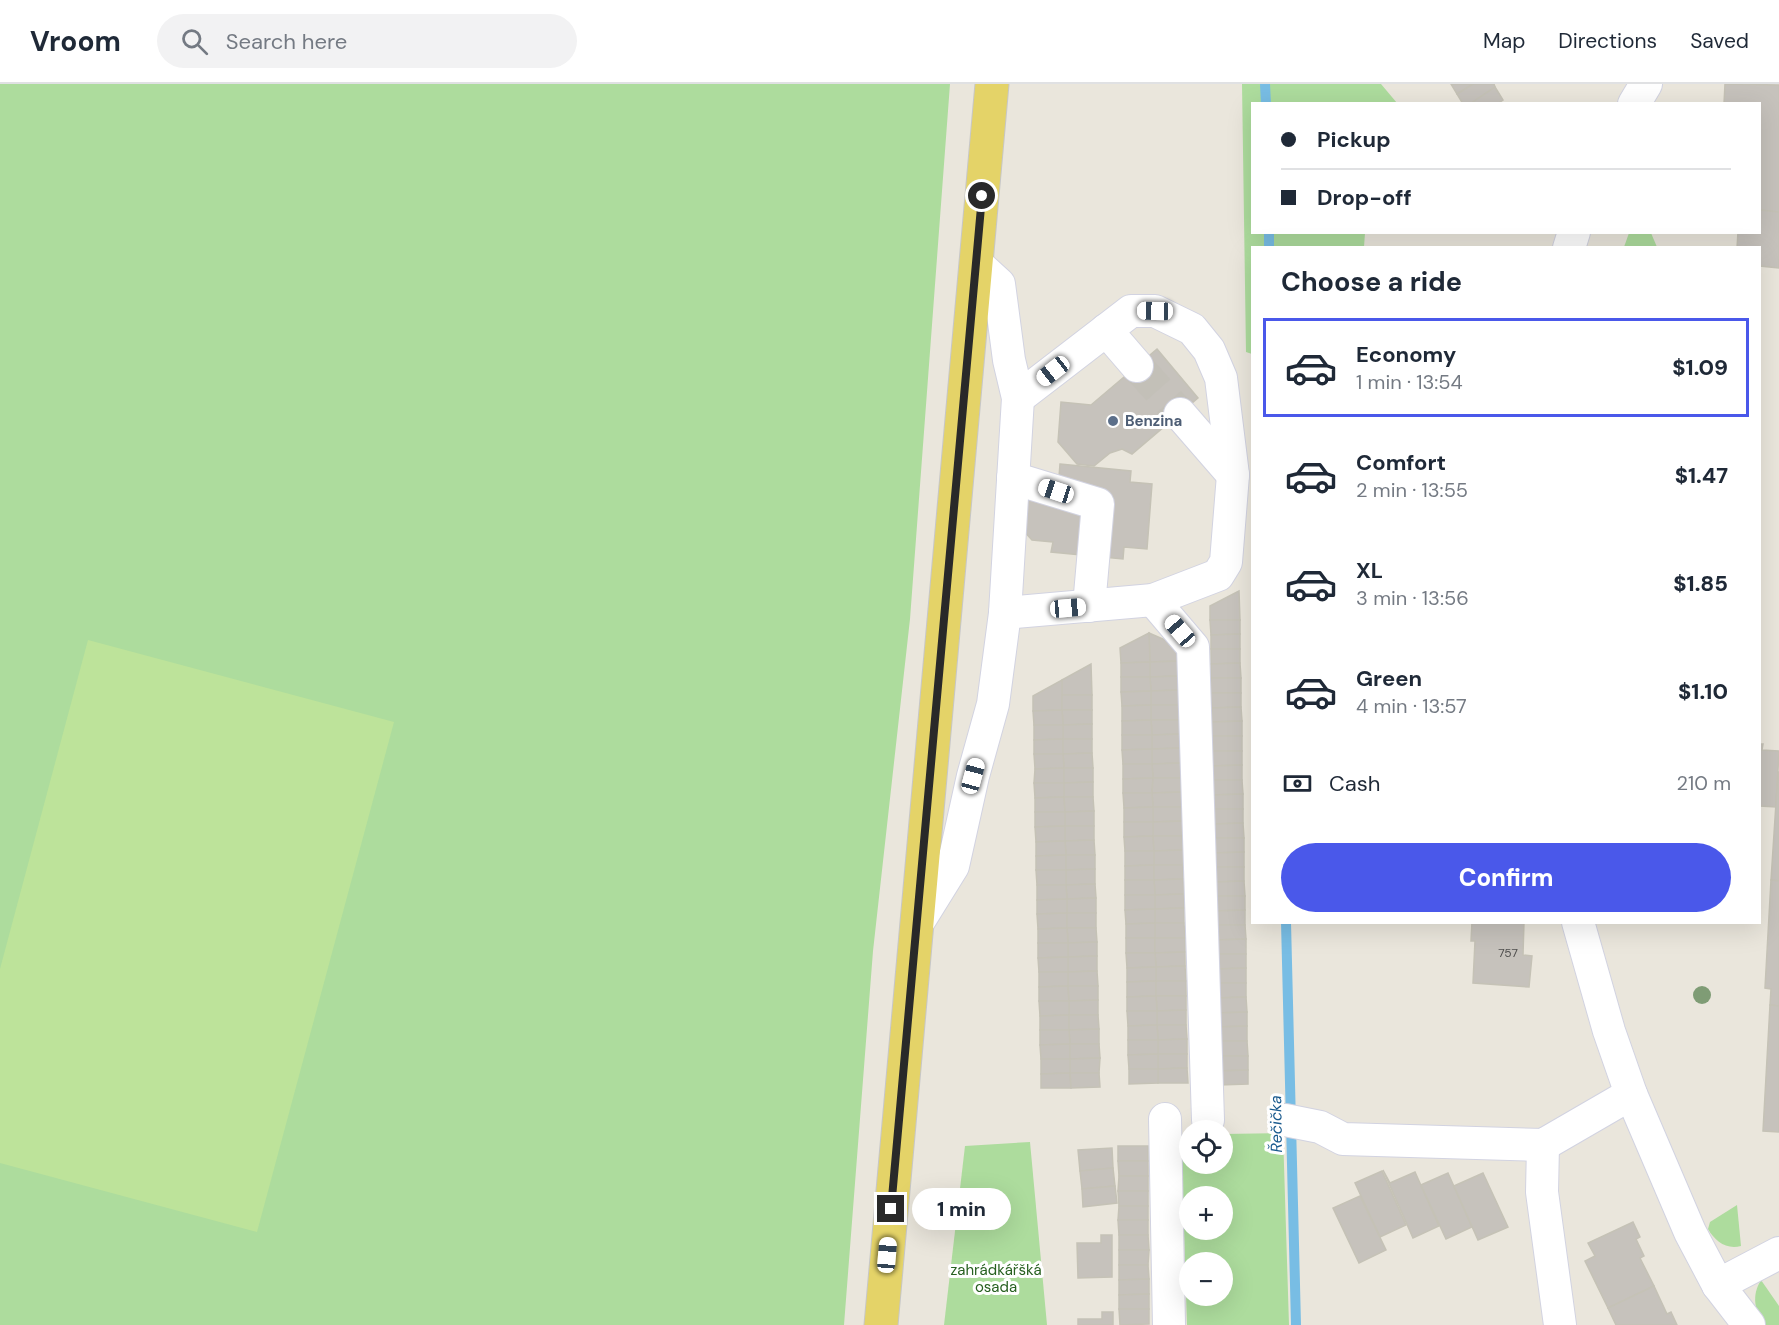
<!DOCTYPE html>
<meta charset="utf-8">
<style>
body{margin:0;font-family:"DM Sans",sans-serif;background:#f2f2f3;color:#1f2937;height:100vh;display:flex;flex-direction:column;font-size:22px;white-space:nowrap}
*{box-sizing:border-box;margin:0}
p{font-size:20px;color:#747a83}
.icon{flex:none;width:33px;height:33px;fill:none;stroke:currentColor;stroke-width:2;stroke-linecap:round;stroke-linejoin:round}
.map{position:relative;flex:1;overflow:hidden}
.sheet{position:absolute;left:1251px;top:162px;width:510px;height:678px;display:flex;flex-direction:column;background:#fff;border-radius:0px;box-shadow:0 6px 24px #0002}
.sheet>*{flex:none}
.guide{position:absolute;left:1251px;top:18px;width:510px;height:132px;border-radius:0px;box-shadow:0 6px 24px #0002;display:grid;align-content:center;height:132px;padding:0 30px;background:#fff}
.tools{position:absolute;left:1179px;top:1036px;display:grid;gap:12px}
.tools a{display:grid;place-items:center;width:54px;height:54px;border-radius:50%;background:#fff;box-shadow:0 6px 24px #0002;font-size:30px}
.end{position:absolute;width:27px;height:27px;margin:-14px;border:8px solid #292929;background:#fff;box-shadow:0 0 0 3px #fff}
.from{border-radius:50%}
.bubble{position:absolute;height:42px;border-radius:21px;background:#fff;box-shadow:0 6px 24px #0002;font-size:20px;font-weight:800;line-height:42px;text-align:center}
.car{position:absolute;width:18px;height:36px;margin:-18px -9px;border-radius:8px;box-shadow:0 0 4px 2px #0007;background:linear-gradient(#fff 24%,#345 0 40%,#fff 0 76%,#345 0 86%,#fff 0)}
.guide b{display:flex;align-items:center;gap:21px;height:57px;font-size:22px}
.guide b+b{border-top:2px solid #e0e1e3}
.guide i{width:15px;height:15px;background:#1f2937}
ul{padding:0;list-style:none}
li{display:flex;align-items:center;gap:18px;height:99px;margin:0 12px 9px;padding:0 18px;border:3px solid transparent;border-radius:0px}
li div{flex:1}
li b{display:block;font-size:22px}
li em{font-style:normal;font-weight:800}
li.active{border-color:#4a58ea}
li>.icon{width:54px;height:54px;stroke-width:1.5}
h2{padding:0 30px;font-size:27px;line-height:72px}
.pay{display:flex;align-items:center;gap:15px;height:66px;padding:0 30px;font-size:22px}
.pay p{margin-inline-start:auto}
.primary-button{display:flex;gap:12px;margin-top:auto;padding:12px 30px}
.primary-button a{flex:1;height:69px;border-radius:36px;background:#4a58ea;color:#fff;font-size:24px;font-weight:800;line-height:69px;text-align:center}
header{display:flex;align-items:center;gap:36px;box-sizing:border-box;height:84px;padding:0 30px;background:#fff;border-bottom:2px solid #e0e1e3}
header strong{font-size:28px}
nav{display:flex;gap:33px;margin-inline-start:auto;font-size:21px}
.search{width:420px;height:54px;background:#f2f2f3;display:flex;align-items:center;gap:15px;box-sizing:border-box;padding:0 21px;border-radius:33px;color:#747a83;font-size:22px}
.map>svg:first-child{display:block}
</style>
<header>
<strong>Vroom</strong>
<div class="search"><svg class="icon" aria-label="search" viewBox="0 0 24 24"><circle cx="10" cy="10" r="6"/><path d="M15 15l6 6"/></svg>Search here</div>
<nav><a>Map</a><a>Directions</a><a>Saved</a></nav>
</header>
<div class="map">
<svg width="1779" height="1241" viewBox="0 0 1779 1241">
<rect width="100%" height="100%" fill="#eae6dc"/>
<g fill="#addc9d" fill-rule="evenodd">
<polygon points="0,0 950,0 910,535 873,867 844,1241 0,1241"/>
<polygon points="1242,0 1381,0 1397,19 1252,20 1252,148 1365,149 1364,163 1252,164 1252,270 1246,268"/>
<polygon points="1629,149 1651,149 1657,163 1624,163"/>
<path d="M 1283,1049 L 1289,1241 L 1187,1241 L 1181,1051 L 1189,1051 L 1190,1080 L 1222,1080 L 1223,1050 ZM 1190,1113 L 1222,1113 L 1222,1146 L 1190,1146 ZM 1190,1179 L 1222,1179 L 1222,1212 L 1190,1212 Z"/>
<polygon points="1030,1058 1047,1241 944,1241 965,1062"/>
<path d="M 1737,1121 L 1741,1162 C 1726,1166 1715,1157 1708,1145 L 1710,1138 Z"/>
<path d="M 1761,1196 L 1779,1222 L 1779,1241 L 1764,1241 C 1755,1227 1751,1212 1761,1196 Z"/>
</g>
<polygon fill="#bde39a" points="88,556 394,638 257,1148 0,1079 0,885"/>
<g fill="none" stroke-linecap="round" stroke-linejoin="round">
<g stroke="#78bde4" stroke-width="10">
<polyline points="1265,0 1266,20"/>
<polyline points="1269,148 1269,164"/>
<polyline points="1286,838 1296,1241"/>
</g>
</g>
<g fill="#c6c2bc" stroke="#c5c2b6" stroke-width="1.5">
<polygon points="1451,0 1473,0 1457,10"/>
<polygon points="1473,0 1494,0 1495,3 1470,20 1463,20 1457,10"/>
<polygon points="1725,0 1779,1 1779,128 1760,126 1760,20 1724,20"/>
<polygon points="1495,3 1503,16 1497,20 1470,20"/>
<polygon points="1760,126 1779,128 1779,184 1760,182 1760,164 1737,164 1738,148 1760,148"/>
<polygon points="1157,265 1198,314 1132,370 1122,365 1110,369 1094,382 1077,380 1058,358 1061,318 1091,321"/>
<polygon points="1060,380 1131,387 1130,398 1152,400 1147,465 1124,463 1123,475 1051,468 1053,458 1032,456 1002,423 1059,393"/>
<polygon points="1239,507 1240,536 1210,536 1210,522"/>
<polygon points="1210,536 1240,536 1240,550 1211,551"/>
<polygon points="1149,549 1179,562 1180,577 1150,578"/>
<polygon points="1149,549 1150,578 1121,579 1120,564"/>
<polygon points="1240,550 1240,565 1211,565 1211,551"/>
<polygon points="1211,565 1240,565 1240,579 1211,580"/>
<polygon points="1180,577 1179,592 1150,593 1150,578"/>
<polygon points="1150,578 1150,593 1121,593 1121,579"/>
<polygon points="1240,579 1241,594 1211,594 1211,580"/>
<polygon points="1091,580 1092,611 1062,611 1062,596"/>
<polygon points="1179,592 1180,606 1151,607 1150,593"/>
<polygon points="1121,593 1150,593 1151,607 1121,608"/>
<rect x="1211" y="594" width="30" height="15"/>
<polygon points="1062,596 1062,626 1033,627 1033,612"/>
<polygon points="1180,606 1180,621 1151,621 1151,607"/>
<polygon points="1151,607 1151,621 1122,622 1121,608"/>
<polygon points="1211,609 1241,609 1241,623 1212,624"/>
<rect x="1062" y="611" width="30" height="15"/>
<rect x="1151" y="621" width="29" height="15"/>
<polygon points="1151,621 1151,636 1122,637 1122,622"/>
<polygon points="1241,623 1242,637 1212,638 1212,624"/>
<polygon points="1062,626 1092,626 1092,640 1063,641"/>
<polygon points="1062,626 1063,641 1034,641 1033,627"/>
<polygon points="1151,636 1180,636 1181,650 1152,651"/>
<polygon points="1151,636 1152,651 1122,651 1122,637"/>
<polygon points="1242,637 1242,652 1212,652 1212,638"/>
<polygon points="1092,640 1092,655 1063,655 1063,641"/>
<polygon points="1034,641 1063,641 1063,655 1034,656"/>
<polygon points="1181,650 1181,664 1152,665 1152,651"/>
<polygon points="1122,651 1152,651 1152,665 1122,666"/>
<polygon points="1212,652 1242,652 1242,667 1213,667"/>
<polygon points="1063,655 1063,670 1034,670 1034,656"/>
<polygon points="1063,655 1092,655 1092,669 1063,670"/>
<polygon points="1760,660 1763,660 1762,666 1779,667 1776,723 1760,722"/>
<polygon points="1181,664 1181,679 1152,680 1152,665"/>
<polygon points="1152,665 1152,680 1123,680 1122,666"/>
<polygon points="1213,667 1242,667 1242,681 1212,682"/>
<polygon points="1092,669 1093,684 1064,684 1063,670"/>
<polygon points="1034,670 1063,670 1064,684 1035,685"/>
<polygon points="1181,679 1182,694 1153,694 1152,680"/>
<polygon points="1123,680 1152,680 1153,694 1123,695"/>
<polygon points="1242,681 1242,696 1213,696 1212,682"/>
<polygon points="1064,684 1064,699 1034,699 1035,685"/>
<polygon points="1064,684 1093,684 1093,698 1064,699"/>
<polygon points="1778,688 1779,688 1779,797 1771,796"/>
<polygon points="1153,694 1152,709 1123,709 1123,695"/>
<polygon points="1153,694 1182,694 1182,708 1152,709"/>
<polygon points="1213,696 1242,696 1243,710 1213,711"/>
<polygon points="1093,698 1093,713 1064,713 1064,699"/>
<polygon points="1034,699 1064,699 1064,713 1035,714"/>
<polygon points="1182,708 1182,723 1153,723 1152,709"/>
<polygon points="1123,709 1152,709 1153,723 1124,724"/>
<polygon points="1243,710 1243,725 1213,725 1213,711"/>
<polygon points="1064,713 1065,728 1035,728 1035,714"/>
<polygon points="1064,713 1093,713 1094,727 1065,728"/>
<polygon points="1153,723 1182,723 1183,737 1153,738"/>
<polygon points="1153,723 1153,738 1124,738 1124,724"/>
<polygon points="1213,725 1243,725 1243,739 1214,740"/>
<polygon points="1094,727 1094,742 1065,742 1065,728"/>
<polygon points="1035,728 1065,728 1065,742 1035,743"/>
<polygon points="1183,737 1182,752 1153,752 1153,738"/>
<polygon points="1124,738 1153,738 1153,752 1124,753"/>
<polygon points="1243,739 1244,754 1214,754 1214,740"/>
<polygon points="1065,742 1094,742 1094,756 1065,757"/>
<polygon points="1065,742 1065,757 1036,758 1035,743"/>
<polygon points="1153,752 1154,767 1125,767 1124,753"/>
<polygon points="1153,752 1182,752 1183,766 1154,767"/>
<polygon points="1214,754 1244,754 1244,768 1214,769"/>
<polygon points="1094,756 1095,771 1066,771 1065,757"/>
<polygon points="1065,757 1066,771 1036,772 1036,758"/>
<polygon points="1183,766 1183,781 1154,781 1154,767"/>
<polygon points="1125,767 1154,767 1154,781 1125,782"/>
<polygon points="1244,768 1244,783 1215,783 1214,769"/>
<polygon points="1066,771 1066,786 1036,786 1036,772"/>
<polygon points="1066,771 1095,771 1095,785 1066,786"/>
<polygon points="1154,781 1154,796 1125,796 1125,782"/>
<polygon points="1154,781 1183,781 1183,795 1154,796"/>
<polygon points="1215,783 1244,783 1244,797 1215,798"/>
<polygon points="1095,785 1095,800 1066,801 1066,786"/>
<polygon points="1036,786 1066,786 1066,801 1037,801"/>
<polygon points="1183,795 1184,810 1155,811 1154,796"/>
<polygon points="1125,796 1154,796 1155,811 1125,811"/>
<polygon points="1771,796 1779,797 1779,922 1770,921 1771,905 1765,904"/>
<polygon points="1244,797 1245,812 1215,812 1215,798"/>
<polygon points="1095,800 1096,814 1067,815 1066,801"/>
<polygon points="1037,801 1066,801 1067,815 1037,816"/>
<polygon points="1184,810 1184,824 1155,825 1155,811"/>
<polygon points="1125,811 1155,811 1155,825 1125,826"/>
<polygon points="1215,812 1245,812 1245,826 1215,827"/>
<polygon points="1096,814 1096,829 1067,829 1067,815"/>
<polygon points="1067,815 1067,829 1037,830 1037,816"/>
<polygon points="1184,824 1184,839 1155,839 1155,825"/>
<polygon points="1155,825 1155,839 1126,840 1125,826"/>
<polygon points="1245,826 1245,841 1216,841 1215,827"/>
<polygon points="1067,829 1067,844 1038,845 1037,830"/>
<rect x="1067" y="829" width="29" height="15"/>
<polygon points="1472,838 1524,838 1523,871 1532,872 1529,903 1473,899 1475,857 1471,857"/>
<polygon points="1155,839 1184,839 1185,854 1155,854"/>
<polygon points="1155,839 1155,854 1126,854 1126,840"/>
<polygon points="1216,841 1245,841 1246,855 1216,856"/>
<polygon points="1067,844 1096,844 1097,858 1068,859"/>
<polygon points="1067,844 1068,859 1038,859 1038,845"/>
<rect x="1126" y="854" width="29" height="15"/>
<polygon points="1155,854 1185,854 1185,868 1155,869"/>
<polygon points="1246,855 1246,870 1216,870 1216,856"/>
<polygon points="1097,858 1097,872 1068,873 1068,859"/>
<polygon points="1038,859 1068,859 1068,873 1038,874"/>
<polygon points="1185,868 1185,882 1156,883 1155,869"/>
<polygon points="1126,869 1155,869 1156,883 1127,884"/>
<polygon points="1216,870 1246,870 1246,884 1217,885"/>
<polygon points="1097,872 1097,887 1068,888 1068,873"/>
<polygon points="1068,873 1068,888 1039,888 1038,874"/>
<polygon points="1185,882 1186,897 1156,897 1156,883"/>
<polygon points="1156,883 1156,897 1127,898 1127,884"/>
<polygon points="1246,884 1246,899 1217,899 1217,885"/>
<polygon points="1097,887 1098,902 1068,902 1068,888"/>
<polygon points="1039,888 1068,888 1068,902 1039,903"/>
<polygon points="1156,897 1156,912 1127,913 1127,898"/>
<rect x="1156" y="897" width="30" height="15"/>
<polygon points="1217,899 1246,899 1246,913 1217,914"/>
<polygon points="1068,902 1069,917 1039,917 1039,903"/>
<polygon points="1068,902 1098,902 1098,916 1069,917"/>
<polygon points="1156,912 1186,912 1186,926 1157,927"/>
<polygon points="1156,912 1157,927 1127,927 1127,913"/>
<polygon points="1246,913 1247,928 1217,929 1217,914"/>
<polygon points="1098,916 1098,931 1069,931 1069,917"/>
<polygon points="1039,917 1069,917 1069,931 1040,932"/>
<polygon points="1770,921 1779,922 1779,1048 1763,1047"/>
<polygon points="1186,926 1186,941 1157,941 1157,927"/>
<polygon points="1127,927 1157,927 1157,941 1128,942"/>
<polygon points="1247,928 1247,942 1217,943 1217,929"/>
<polygon points="1069,931 1069,946 1040,946 1040,932"/>
<polygon points="1069,931 1098,931 1099,945 1069,946"/>
<polygon points="1157,941 1186,941 1187,955 1158,956"/>
<polygon points="1157,941 1158,956 1128,956 1128,942"/>
<polygon points="1247,942 1247,957 1218,957 1217,943"/>
<polygon points="1099,945 1099,960 1070,960 1069,946"/>
<polygon points="1040,946 1069,946 1070,960 1040,961"/>
<polygon points="1187,955 1187,970 1158,970 1158,956"/>
<polygon points="1128,956 1158,956 1158,970 1128,971"/>
<polygon points="1218,957 1247,957 1248,972 1218,972"/>
<polygon points="1070,960 1070,975 1041,975 1040,961"/>
<polygon points="1070,960 1099,960 1100,974 1070,975"/>
<polygon points="1158,970 1187,970 1187,984 1158,985"/>
<polygon points="1158,970 1158,985 1129,985 1128,971"/>
<polygon points="1218,972 1248,972 1248,986 1218,987"/>
<polygon points="1100,974 1099,989 1070,989 1070,975"/>
<polygon points="1041,975 1070,975 1070,989 1041,990"/>
<polygon points="1187,984 1188,999 1158,999 1158,985"/>
<polygon points="1129,985 1158,985 1158,999 1129,1000"/>
<polygon points="1248,986 1248,1000 1219,1001 1218,987"/>
<polygon points="1070,989 1071,1004 1041,1004 1041,990"/>
<polygon points="1070,989 1099,989 1100,1003 1071,1004"/>
<rect x="1118" y="1062" width="30" height="15"/>
<polygon points="1112,1064 1113,1084 1080,1087 1078,1066"/>
<polygon points="1118,1077 1148,1077 1148,1092 1119,1092"/>
<polygon points="1113,1084 1115,1102 1082,1105 1080,1087"/>
<polygon points="1383,1086 1390,1099 1415,1088 1439,1142 1413,1154"/>
<polygon points="1382,1087 1406,1141 1380,1153 1355,1099"/>
<polygon points="1448,1089 1472,1143 1446,1155 1421,1101"/>
<polygon points="1483,1089 1508,1143 1478,1156 1454,1102"/>
<polygon points="1119,1092 1148,1092 1148,1107 1118,1107"/>
<polygon points="1115,1102 1117,1119 1083,1123 1082,1105"/>
<polygon points="1118,1107 1148,1107 1148,1122 1119,1122"/>
<polygon points="1360,1112 1386,1166 1359,1179 1333,1124"/>
<polygon points="1119,1122 1148,1122 1148,1136 1118,1136"/>
<polygon points="1118,1136 1148,1136 1148,1151 1119,1151"/>
<polygon points="1633,1138 1640,1153 1636,1155 1644,1172 1640,1174 1654,1202 1608,1224 1585,1177 1595,1172 1588,1159"/>
<polygon points="1101,1151 1112,1151 1112,1193 1078,1194 1077,1159 1101,1159"/>
<polygon points="1119,1151 1148,1151 1149,1166 1119,1166"/>
<polygon points="1119,1166 1149,1166 1148,1181 1119,1181"/>
<polygon points="1119,1181 1148,1181 1149,1195 1119,1196"/>
<polygon points="1149,1195 1149,1210 1119,1211 1119,1196"/>
<polygon points="1654,1202 1667,1230 1671,1228 1677,1241 1616,1241 1608,1224"/>
<polygon points="1149,1210 1149,1225 1119,1225 1119,1211"/>
<polygon points="1119,1225 1149,1225 1149,1240 1120,1241"/>
<polygon points="1102,1228 1113,1228 1113,1241 1078,1241 1078,1235 1102,1235"/>
</g>
<g fill="none" stroke-linecap="round" stroke-linejoin="round">
<polyline stroke="#c3c0b8" stroke-width="32" stroke-dasharray="32 16" stroke-linecap="butt" points="1137,282 1180,330"/>
<g stroke="#d2d3e1" stroke-width="34">
<g id="minor">
<polyline points="1634,20 1646,0"/>
<polyline points="1569,164 1574,148"/>
<polyline points="1106,246 1137,282"/>
<polyline points="1180,330 1233,391"/>
<polyline points="1013,394 1098,420 1089,522"/>
<polyline points="1153,516 1193,563 1208,1036"/>
<polyline points="1005,529 1153,516 1218,491 1226,478 1233,391 1221,294 1209,266 1192,245 1155,227 1131,227 1018,314"/>
<polyline points="1578,838 1609,947 1631,1010 1690,1148 1718,1201 1749,1241"/>
<polyline points="917,840 953,782 973,692 993,620 1005,529 1018,314 1009,276 999,200 976,179"/>
<polyline points="1165,1035 1169,1241"/>
<polyline points="1285,1036 1320,1043 1343,1055 1543,1061 1631,1010"/>
<polyline points="1543,1061 1542,1108 1560,1241"/>
<polyline points="1718,1201 1779,1169"/>
</g>
</g>
<g stroke="#c7c7c7" stroke-width="35">
<polyline id="major" points="881,1241 992,0"/>
</g>
<use href="#minor" stroke="#fff" stroke-width="32"/>
<use href="#major" stroke="#e4d368" stroke-width="33"/>
</g>
<circle fill="#7f9c75" cx="1702" cy="911" r="9"/>
<g fill="none" stroke-linecap="round" stroke-linejoin="round">
<polyline stroke="#292929" stroke-width="8" points="891,1125 982,112"/>
</g>
<circle fill="#5c6f8a" stroke="#fff" stroke-width="2" cx="1113" cy="337" r="6"/>
<g text-anchor="middle" dominant-baseline="central" stroke-width="6" stroke-linejoin="round" paint-order="stroke">
<g font-size="12" fill="#504f4e">
<text x="1508" y="869">757</text>
</g>
<g font-size="15" font-weight="bold" fill="#4e5e75" stroke="#fff" text-anchor="start">
<text x="1125" y="337">Benzina</text>
</g>
<g font-size="15" fill="#276020" stroke="#fff">
<text x="996" y="1186">zahrádkářšká<tspan x="996" dy="17">osada</tspan></text>
</g>
<g font-size="16" font-style="italic" fill="#195a8e" stroke="#fff">
<text transform="translate(1276 1040) rotate(-91)">Řečička</text>
</g>
</g>
</svg>
<div class="tools">
<a><svg class="icon" aria-label="locate" viewBox="0 0 24 24"><circle cx="12" cy="12" r="6"/><path d="M12 2v4M12 18v4M2 12h4M18 12h4"/></svg></a>
<a>+</a>
<a>−</a>
</div>
<i class="end from" style="left:982px;top:112px"></i>
<i class="end" style="left:891px;top:1125px"></i>
<div class="bubble" style="left:912px;top:1104px;width:99px">1 min</div>
<i class="car" style="left:1155px;top:227px;rotate:271deg"></i>
<i class="car" style="left:1053px;top:287px;rotate:232deg"></i>
<i class="car" style="left:1056px;top:407px;rotate:288deg"></i>
<i class="car" style="left:1068px;top:524px;rotate:85deg"></i>
<i class="car" style="left:1180px;top:547px;rotate:319deg"></i>
<i class="car" style="left:973px;top:692px;rotate:15deg"></i>
<i class="car" style="left:887px;top:1171px;rotate:5deg"></i>
<div class="guide">
<b><i class="from"></i>Pickup</b>
<b><i></i>Drop-off</b>
</div>
<section class="sheet">
<h2>Choose a ride</h2>
<ul>
<li class="active"><svg class="icon" aria-label="car" viewBox="0 0 24 24"><path d="M5 17H2v-5l4-1 3-4h7l3 4 3 1v5h-3M9 17h6M6 11h13"/><circle cx="7" cy="17" r="2"/><circle cx="17" cy="17" r="2"/></svg><div><b>Economy</b><p>1 min · 13:54</p></div><em>$1.09</em></li>
<li><svg class="icon" aria-label="car" viewBox="0 0 24 24"><path d="M5 17H2v-5l4-1 3-4h7l3 4 3 1v5h-3M9 17h6M6 11h13"/><circle cx="7" cy="17" r="2"/><circle cx="17" cy="17" r="2"/></svg><div><b>Comfort</b><p>2 min · 13:55</p></div><em>$1.47</em></li>
<li><svg class="icon" aria-label="car" viewBox="0 0 24 24"><path d="M5 17H2v-5l4-1 3-4h7l3 4 3 1v5h-3M9 17h6M6 11h13"/><circle cx="7" cy="17" r="2"/><circle cx="17" cy="17" r="2"/></svg><div><b>XL</b><p>3 min · 13:56</p></div><em>$1.85</em></li>
<li><svg class="icon" aria-label="car" viewBox="0 0 24 24"><path d="M5 17H2v-5l4-1 3-4h7l3 4 3 1v5h-3M9 17h6M6 11h13"/><circle cx="7" cy="17" r="2"/><circle cx="17" cy="17" r="2"/></svg><div><b>Green</b><p>4 min · 13:57</p></div><em>$1.10</em></li>
</ul>
<div class="pay"><svg class="icon" aria-label="cash" viewBox="0 0 24 24"><path d="M3 7h18v10H3z"/><circle cx="12" cy="12" r="2"/></svg>Cash<p>210 m</p></div>
<div class="primary-button"><a>Confirm</a></div>
</section>
</div>
